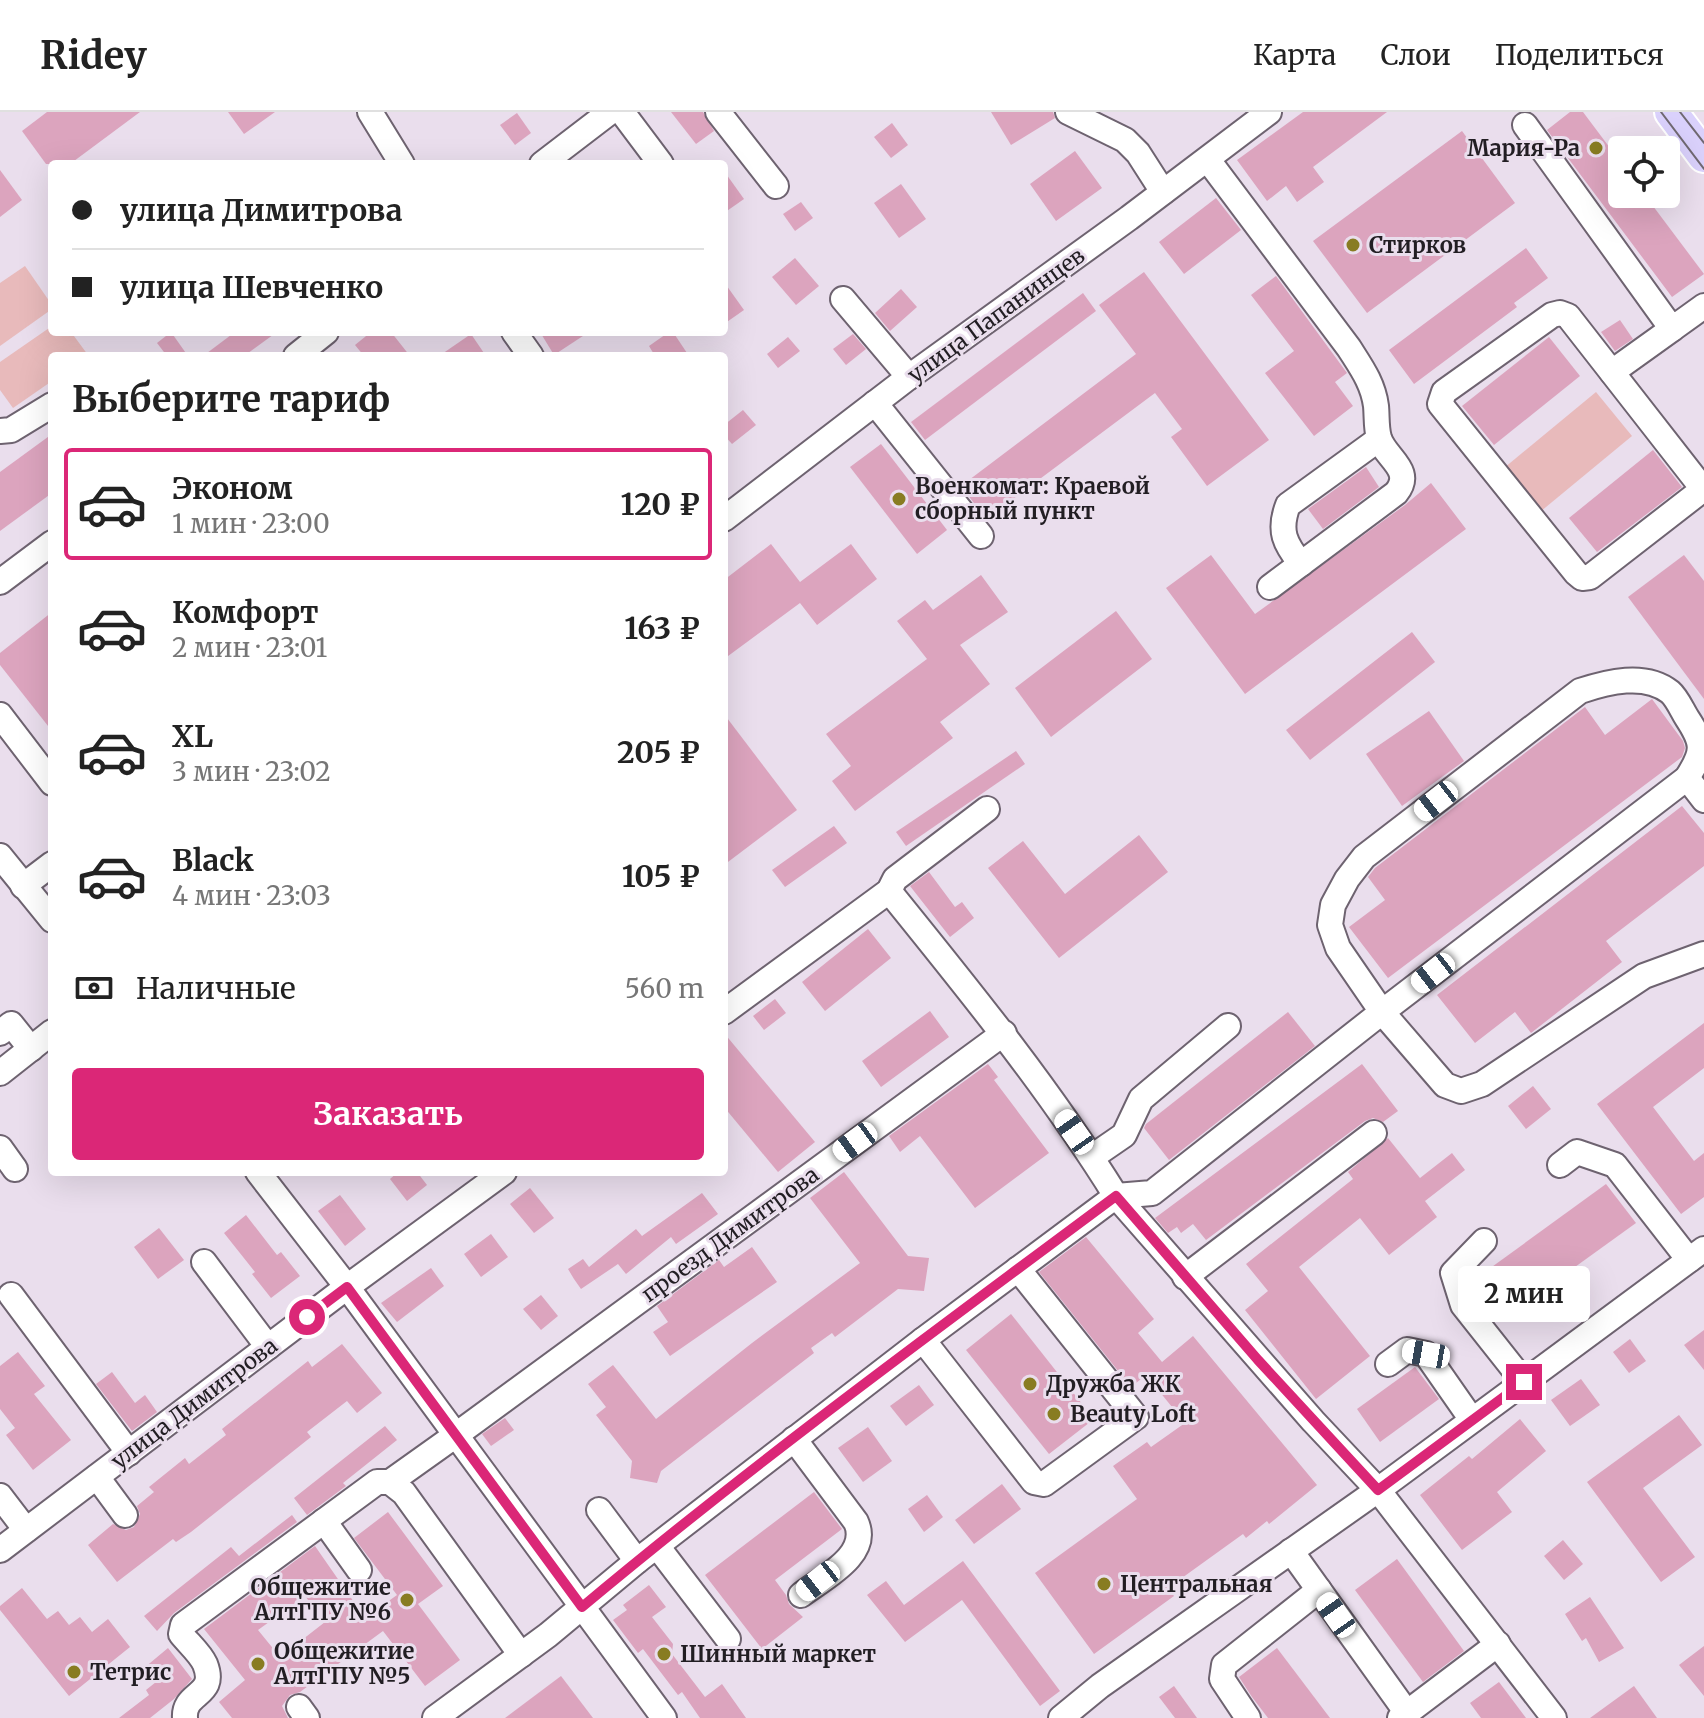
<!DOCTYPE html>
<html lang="ru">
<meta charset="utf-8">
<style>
body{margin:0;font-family:Merriweather,serif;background:#f6f6f6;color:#222;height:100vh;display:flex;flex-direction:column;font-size:30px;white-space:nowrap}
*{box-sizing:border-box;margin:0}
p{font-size:26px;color:#767676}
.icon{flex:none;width:44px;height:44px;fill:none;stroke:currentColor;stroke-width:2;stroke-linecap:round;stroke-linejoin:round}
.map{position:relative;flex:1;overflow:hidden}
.panel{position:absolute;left:48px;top:240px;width:680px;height:824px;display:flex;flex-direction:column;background:#fff;border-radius:8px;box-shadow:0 8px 32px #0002}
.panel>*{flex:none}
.guide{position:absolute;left:48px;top:48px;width:680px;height:176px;border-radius:8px;box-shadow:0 8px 32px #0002;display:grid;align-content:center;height:176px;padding:0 24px;background:#fff}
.tools{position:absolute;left:1608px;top:24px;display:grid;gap:16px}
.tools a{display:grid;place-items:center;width:72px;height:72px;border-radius:8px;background:#fff;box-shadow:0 8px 32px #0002;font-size:40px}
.end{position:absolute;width:36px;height:36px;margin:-18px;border:10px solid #db2777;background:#fff;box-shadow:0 0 0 4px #fff}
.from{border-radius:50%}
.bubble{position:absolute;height:56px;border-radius:8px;background:#fff;box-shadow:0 8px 32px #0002;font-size:26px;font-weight:700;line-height:56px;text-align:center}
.car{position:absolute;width:24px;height:48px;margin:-24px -12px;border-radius:10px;box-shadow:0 0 6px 2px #0007;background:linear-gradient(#fff 24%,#345 0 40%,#fff 0 76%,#345 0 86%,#fff 0)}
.guide b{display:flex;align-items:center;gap:28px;height:76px;font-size:30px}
.guide b+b{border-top:2px solid #e0e0e0}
.guide i{width:20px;height:20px;background:#222}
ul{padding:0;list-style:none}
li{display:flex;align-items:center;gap:24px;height:112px;margin:0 16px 12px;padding:0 8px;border:4px solid transparent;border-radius:8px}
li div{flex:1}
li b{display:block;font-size:30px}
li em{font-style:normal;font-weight:700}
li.active{border-color:#db2777}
li>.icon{width:72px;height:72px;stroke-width:1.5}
h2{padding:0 24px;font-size:36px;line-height:96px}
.pay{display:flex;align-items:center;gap:20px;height:88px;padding:0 24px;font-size:30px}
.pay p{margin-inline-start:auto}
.primary-button{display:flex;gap:16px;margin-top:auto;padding:16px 24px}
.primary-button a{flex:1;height:92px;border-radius:8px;background:#db2777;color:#fff;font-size:32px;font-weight:700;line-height:92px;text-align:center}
header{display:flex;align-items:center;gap:48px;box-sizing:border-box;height:112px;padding:0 40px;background:#fff;border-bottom:2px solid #e0e0e0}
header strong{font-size:38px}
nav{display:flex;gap:44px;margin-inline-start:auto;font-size:28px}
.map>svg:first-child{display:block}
</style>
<header>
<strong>Ridey</strong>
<nav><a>Карта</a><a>Слои</a><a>Поделиться</a></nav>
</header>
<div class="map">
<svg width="1704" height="1606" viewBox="0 0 1704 1606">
<rect width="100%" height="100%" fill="#eadeed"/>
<g fill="#e8babb">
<polygon points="25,154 52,193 52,197 0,234 0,171"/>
<polygon points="52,214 52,220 71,220 88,243 52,244 52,269 13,296 0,278 0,250"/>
<polygon points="1596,280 1632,324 1540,400 1504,356"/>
</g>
<g fill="#dca4be" fill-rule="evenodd">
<polygon points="47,0 140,0 70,52 46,52 22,19"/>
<polygon points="228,0 275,0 244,22"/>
<polygon points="671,0 703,0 714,19 696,32"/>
<polygon points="991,0 1053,0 1055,6 1011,33"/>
<polygon points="1303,0 1387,0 1313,55 1324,70 1297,90 1286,74 1267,89 1237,48"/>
<polygon points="1570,0 1583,0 1622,52 1622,82 1644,82 1704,162 1672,185 1547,18"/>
<polygon points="517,1 531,21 515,33 500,13"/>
<polygon points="892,11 908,33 891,46 874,25"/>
<polygon points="1462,19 1515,91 1367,201 1313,129"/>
<polygon points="1075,39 1102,76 1056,109 1030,72"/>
<polygon points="0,58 22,88 0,105"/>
<polygon points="724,59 744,87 724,101"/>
<polygon points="901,72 926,107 899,126 874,91"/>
<polygon points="1216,86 1241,118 1184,162 1159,130"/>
<polygon points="801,90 813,106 795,119 783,102"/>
<polygon points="1526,136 1548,166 1514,191 1517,195 1414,272 1389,238"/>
<polygon points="795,146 819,174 796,193 772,165"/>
<polygon points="1144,160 1269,328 1207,374 1171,325 1182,317 1155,281 986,407 961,374 1136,242 1099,193"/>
<polygon points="1276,164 1347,261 1335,270 1353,294 1314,324 1265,261 1294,239 1251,183"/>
<polygon points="724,170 744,198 724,212"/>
<polygon points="901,177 917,195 890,219 875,201"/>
<polygon points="1083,181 1096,199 925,328 911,310"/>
<polygon points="1620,208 1633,227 1615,239 1601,220"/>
<polygon points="171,220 188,244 167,244 157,231"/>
<polygon points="235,220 277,220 244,244 203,244"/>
<polygon points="371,220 391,220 410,244 364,244 355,233"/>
<polygon points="540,220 589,220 554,243"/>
<polygon points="669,220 673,220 689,244 655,244 649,234"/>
<polygon points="471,222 486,244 439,244"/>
<polygon points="853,222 866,237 846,253 833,237"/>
<polygon points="788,225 800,239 778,256 767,242"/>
<polygon points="1549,225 1580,264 1494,333 1462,294"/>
<polygon points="743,298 756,313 732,332 724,323 724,313"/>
<polygon points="52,322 52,381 0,419 0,360"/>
<polygon points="881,332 947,418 917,442 850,355"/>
<polygon points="1653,338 1682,375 1597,440 1569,406"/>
<polygon points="1366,355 1379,375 1323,417 1308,397"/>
<polygon points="1431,371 1466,417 1245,582 1166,476 1211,443 1255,502 1405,393"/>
<polygon points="771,432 800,470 851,432 877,467 817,513 800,491 724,547 724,468"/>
<polygon points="1684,443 1704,469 1704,587 1628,485"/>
<polygon points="981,463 1008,500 960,533 990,572 940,610 953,626 855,699 832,669 851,654 826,622 927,547 897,509 925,488 933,498"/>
<polygon points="1116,499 1152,547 1051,625 1015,576"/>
<polygon points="52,500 52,619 0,553 0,541"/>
<polygon points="1412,520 1435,550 1310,648 1286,618"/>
<polygon points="1652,587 1683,629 1685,636 1682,645 1388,866 1349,815 1385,788 1368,765 1375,756 1585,595 1605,623"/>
<polygon points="1429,599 1464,649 1402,694 1366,642"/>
<polygon points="724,602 797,698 724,753"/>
<polygon points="1016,639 1025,652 906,734 896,720"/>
<polygon points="1682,694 1704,721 1704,754 1606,829 1622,850 1531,921 1515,900 1475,931 1437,883"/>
<polygon points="834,714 847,731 785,775 772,758"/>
<polygon points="1139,723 1168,760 1059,846 988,756 1023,729 1065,782"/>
<polygon points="929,760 955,795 962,790 974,806 950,825 910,774"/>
<polygon points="868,817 891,846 825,899 802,870"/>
<polygon points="775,887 786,901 764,918 753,904"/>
<polygon points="930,899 949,925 881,975 862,949"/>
<polygon points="1288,900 1315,934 1169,1048 1144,1016 1146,1012"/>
<polygon points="1704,911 1704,956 1653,995 1694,1049 1704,1041 1704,1085 1681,1102 1597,992"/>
<polygon points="724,921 815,1030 778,1060 724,995"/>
<polygon points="988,952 998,965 994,968 1049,1041 975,1096 920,1024 900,1040 889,1024"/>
<polygon points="1362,952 1398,999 1383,1010 1373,1006 1365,1009 1206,1128 1193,1112 1181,1121 1177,1115 1168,1121 1155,1106"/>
<polygon points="1533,974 1551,997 1526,1017 1508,994"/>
<polygon points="1388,1026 1420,1066 1452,1041 1465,1058 1425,1089 1437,1105 1389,1143 1360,1106 1299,1155 1370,1244 1316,1287 1245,1198 1268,1179 1246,1152 1353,1067 1348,1060"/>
<polygon points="398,1060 417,1060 427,1073 407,1089 390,1067"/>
<polygon points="844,1060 908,1144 929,1146 924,1179 898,1177 835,1225 832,1221 811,1236 814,1241 661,1359 657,1371 630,1366 632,1349 596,1303 606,1295 588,1272 613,1253 656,1307 752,1231 860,1151 810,1086"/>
<polygon points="1606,1072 1636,1111 1507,1204 1478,1165"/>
<polygon points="530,1076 554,1106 534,1121 510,1092"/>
<polygon points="702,1081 718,1102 676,1132 671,1125 626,1162 618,1152 581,1177 574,1167 568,1157 583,1147 589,1155 636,1117 642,1124"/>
<polygon points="340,1083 366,1117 345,1134 318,1099"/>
<polygon points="246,1103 277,1143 281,1140 300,1164 271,1186 252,1162 255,1160 224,1121"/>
<polygon points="159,1116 184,1148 158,1167 134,1135"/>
<polygon points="491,1122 508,1145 481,1165 464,1142"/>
<polygon points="1086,1125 1154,1207 1138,1221 1162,1250 1193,1224 1317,1373 1269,1412 1267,1409 1246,1426 1243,1422 1168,1476 1174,1484 1094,1542 1035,1461 1137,1387 1113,1354 1147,1330 1151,1335 1185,1311 1146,1263 1131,1275 1039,1160"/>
<polygon points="752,1135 777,1170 670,1244 653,1220 668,1210 657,1194 719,1148 724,1155"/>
<polygon points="431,1156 444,1174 397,1210 381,1191"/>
<polygon points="541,1183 558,1204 541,1218 523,1197"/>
<polygon points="1011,1202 1094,1307 1049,1342 966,1238"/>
<polygon points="1704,1218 1704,1258 1684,1233"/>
<polygon points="1630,1227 1646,1249 1629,1261 1613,1240"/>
<polygon points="342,1232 382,1281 357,1301 347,1289 307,1320 311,1325 191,1420 176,1430 173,1427 117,1470 88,1433 113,1412 126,1418 134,1415 140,1402 137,1394 154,1380 149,1375 185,1346 189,1352 226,1323 222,1317 308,1249 312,1255"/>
<polygon points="18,1240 45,1274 34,1282 71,1328 33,1358 6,1323 15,1316 0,1297 0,1254"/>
<polygon points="1415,1255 1439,1287 1380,1330 1357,1297"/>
<polygon points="112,1260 135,1291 145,1283 157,1300 132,1319 96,1272"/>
<polygon points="1581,1267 1600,1293 1570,1314 1551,1288"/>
<polygon points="919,1273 934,1293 906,1314 890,1294"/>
<polygon points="1679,1303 1702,1333 1643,1376 1695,1445 1661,1470 1587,1370"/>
<polygon points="505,1306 514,1318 491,1334 482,1322"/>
<polygon points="1520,1307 1546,1339 1497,1380 1512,1400 1462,1438 1420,1383 1469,1344 1472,1347"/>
<polygon points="385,1314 397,1328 343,1371 346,1374 307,1403 294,1386"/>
<polygon points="868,1315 892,1349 863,1370 838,1336"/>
<polygon points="1002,1372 1021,1397 974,1432 955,1408"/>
<polygon points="814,1380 842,1417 775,1468 786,1483 789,1492 803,1505 762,1537 705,1463"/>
<polygon points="927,1383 943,1405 924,1420 908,1397"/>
<path d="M 388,1400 L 443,1474 L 418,1492 L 460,1548 L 425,1574 L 383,1519 L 300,1580 L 290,1583 L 282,1594 L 288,1606 L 232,1606 L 219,1590 L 245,1568 L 204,1517 L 315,1434 L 365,1506 L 397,1483 L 354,1426 ZM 305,1484 L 325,1510 L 280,1545 L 258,1518 Z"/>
<polygon points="292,1403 297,1410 174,1501 157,1519 144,1504 231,1435 239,1444"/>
<polygon points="1563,1428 1583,1452 1564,1468 1544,1444"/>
<polygon points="1397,1447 1464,1539 1423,1570 1355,1478"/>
<polygon points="963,1449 1060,1579 1040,1594 962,1488 905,1530 867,1483 886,1469 904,1493"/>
<polygon points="649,1473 666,1495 652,1505 673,1532 672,1542 705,1585 722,1572 746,1606 700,1606 682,1580 678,1583 643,1537 638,1541 613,1508 627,1498 623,1493"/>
<polygon points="22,1476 47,1507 58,1499 69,1513 80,1505 92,1520 108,1507 130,1535 69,1584 0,1498 0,1494"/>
<polygon points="1590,1485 1624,1536 1599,1550 1586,1526 1582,1529 1565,1502"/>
<polygon points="1704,1534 1704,1584 1679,1553"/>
<polygon points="168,1536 192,1567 174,1587 150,1606 119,1606 149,1583 146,1578 156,1570 144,1556"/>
<polygon points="1277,1536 1330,1606 1268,1606 1252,1585 1239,1565"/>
<polygon points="561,1564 593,1606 505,1606"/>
<polygon points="1499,1570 1526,1606 1481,1606 1470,1591"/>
<polygon points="1174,1574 1197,1606 1175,1606 1159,1585"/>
<polygon points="1634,1574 1657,1606 1590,1606"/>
</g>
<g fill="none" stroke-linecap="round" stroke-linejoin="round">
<g stroke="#6e6370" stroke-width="28">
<g id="minor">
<polyline points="370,0 402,52"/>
<polyline points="622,0 661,52"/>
<polyline points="718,0 776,74"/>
<polyline points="1068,0 1125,28 1138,41 1163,80"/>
<polyline points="1525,13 1672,217 1704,194"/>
<path d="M 1208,48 L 1349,236 C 1361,255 1373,271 1376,294 C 1377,304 1376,316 1379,326 C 1385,346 1415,358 1396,381 L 1270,475"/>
<polyline points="542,52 610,0"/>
<polyline points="843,187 909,265"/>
<polygon points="1560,201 1568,204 1700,373 1697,382 1590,465 1582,466 1576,461 1440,292 1444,280 1552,203"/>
<polyline points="514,220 531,244"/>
<polyline points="296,244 326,220"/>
<polyline points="1612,260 1672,217"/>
<polyline points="875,291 981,424"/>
<polyline points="0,319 11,318 52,293"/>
<polyline points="724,407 909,265 1129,106 1269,0"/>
<path d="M 1301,452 C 1285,432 1278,419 1288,393 L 1379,327"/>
<polyline points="0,470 52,431"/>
<polyline points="0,603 52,671"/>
<polyline points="1687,666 1704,688"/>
<polyline points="0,744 52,808"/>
<polyline points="23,774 52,752"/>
<path d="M 889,779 C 969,878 1049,976 1116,1084 L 1313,1309 L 1378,1378 L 1554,1606"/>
<polyline points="724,900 889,779 895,767 987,697"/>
<polyline points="0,921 11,912 31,937"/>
<polyline points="0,961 52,920"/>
<polyline points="0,1036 15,1057"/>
<polyline points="1092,1045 1124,1023 1141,987 1228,914"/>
<polyline points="1560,1053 1577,1040 1615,1053 1689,1148"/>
<polyline points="258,1060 347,1175 664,1606"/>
<path d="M 1116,1084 L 1152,1081 L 1382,900 L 1687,666 C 1704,639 1704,632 1687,606 C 1682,598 1677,586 1670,580 C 1645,560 1607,570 1580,579 L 1364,745 L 1347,767 L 1333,793 L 1330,813 L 1338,836 L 1382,900 L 1445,973 L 1461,979 L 1482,972 L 1644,864 L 1704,842"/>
<polyline points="1484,1129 1453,1161 1463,1193 1524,1270"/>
<polyline points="204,1150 268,1235"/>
<polyline points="1185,1165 1374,1021"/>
<polyline points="11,1183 129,1341"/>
<polyline points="923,1228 1034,1370 1044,1372 1136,1305 1018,1157"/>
<polyline points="1388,1252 1407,1238 1426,1242 1472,1308"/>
<path d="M 794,1327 L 856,1410 C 871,1443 823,1466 801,1483"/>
<polyline points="97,1365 125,1403"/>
<polyline points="390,1370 404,1381 521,1543"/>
<polyline points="0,1384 26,1418"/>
<polyline points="599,1398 637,1449"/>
<polyline points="324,1409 359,1458"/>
<polyline points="657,1434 728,1527"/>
<polyline points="0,1438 347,1175 504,1060"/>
<polyline points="1291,1439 1407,1601"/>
<polyline points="299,1595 307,1606"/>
<path d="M 185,1606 C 183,1579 218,1585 205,1552 C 200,1541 188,1531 181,1522 L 183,1513 L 377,1370 L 390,1370 L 456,1323 L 1004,921"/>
<polyline points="435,1606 548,1523 637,1449 923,1228 1116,1084"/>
<polyline points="1061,1606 1100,1574 1378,1378 1704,1137"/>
<polyline points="1248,1606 1222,1567 1224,1553 1319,1478"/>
<polyline points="1400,1606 1498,1532"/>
</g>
</g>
<g stroke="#fff" stroke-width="36">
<polyline id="major" points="1671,0 1704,44"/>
</g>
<use href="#minor" stroke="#fff" stroke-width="24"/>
<use href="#major" stroke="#dad1fc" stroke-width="32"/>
<g stroke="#706972" stroke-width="2">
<polyline points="1661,0 1704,57"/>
<polyline points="1680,0 1704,31"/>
</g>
</g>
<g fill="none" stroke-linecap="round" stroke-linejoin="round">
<path stroke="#db2777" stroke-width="10" d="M 307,1205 L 347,1175 L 582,1495 C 754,1351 936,1218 1116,1084 L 1258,1248 L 1378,1378 L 1524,1270"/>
</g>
<g fill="#887c22" stroke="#eadeed" stroke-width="3">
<circle cx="1596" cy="36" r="8"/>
<circle cx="1353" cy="133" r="8"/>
<circle cx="899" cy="387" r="8"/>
<circle cx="1030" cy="1272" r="8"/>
<circle cx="1054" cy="1302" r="8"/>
<circle cx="1104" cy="1472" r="8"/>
<circle cx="407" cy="1488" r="8"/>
<circle cx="664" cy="1542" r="8"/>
<circle cx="258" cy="1552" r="8"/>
<circle cx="74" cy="1560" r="8"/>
</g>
<g text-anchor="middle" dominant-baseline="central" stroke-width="6" stroke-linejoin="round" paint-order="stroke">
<g font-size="22" font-weight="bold" fill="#221e23" stroke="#eadeed" text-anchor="start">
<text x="1580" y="36" text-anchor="end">Мария-Ра</text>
<text x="1369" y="133">Стирков</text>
<text x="915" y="374">Военкомат: Краевой<tspan x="915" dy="25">сборный пункт</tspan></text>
<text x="1046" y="1272">Дружба ЖК</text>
<text x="1070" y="1302">Beauty Loft</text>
<text x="1120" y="1472">Центральная</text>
<text x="391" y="1475" text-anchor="end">Общежитие<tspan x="391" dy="25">АлтГПУ №6</tspan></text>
<text x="274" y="1539">Общежитие<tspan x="274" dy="25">АлтГПУ №5</tspan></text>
<text x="680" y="1542">Шинный маркет</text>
<text x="90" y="1560">Тетрис</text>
</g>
<g font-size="22" fill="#221e23" stroke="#eadeed">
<text transform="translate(996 203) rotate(-36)">улица Папанинцев</text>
<text transform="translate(730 1122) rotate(-36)">проезд Димитрова</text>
<text transform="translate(194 1291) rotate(-37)">улица Димитрова</text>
</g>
</g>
</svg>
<div class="tools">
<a><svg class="icon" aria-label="locate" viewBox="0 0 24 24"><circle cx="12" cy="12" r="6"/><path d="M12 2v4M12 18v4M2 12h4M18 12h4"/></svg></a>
</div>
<i class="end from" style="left:307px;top:1205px"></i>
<i class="end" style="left:1524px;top:1270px"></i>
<div class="bubble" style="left:1458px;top:1154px;width:132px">2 мин</div>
<i class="car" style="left:1436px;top:689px;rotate:232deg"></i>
<i class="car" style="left:1433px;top:861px;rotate:232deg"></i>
<i class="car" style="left:1074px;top:1020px;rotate:325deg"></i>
<i class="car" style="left:855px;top:1030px;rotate:234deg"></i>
<i class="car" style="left:1426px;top:1242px;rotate:280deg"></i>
<i class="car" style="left:818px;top:1469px;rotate:232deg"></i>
<i class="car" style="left:1336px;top:1503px;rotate:325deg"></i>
<div class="guide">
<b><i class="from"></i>улица Димитрова</b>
<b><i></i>улица Шевченко</b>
</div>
<section class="panel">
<h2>Выберите тариф</h2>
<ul>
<li class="active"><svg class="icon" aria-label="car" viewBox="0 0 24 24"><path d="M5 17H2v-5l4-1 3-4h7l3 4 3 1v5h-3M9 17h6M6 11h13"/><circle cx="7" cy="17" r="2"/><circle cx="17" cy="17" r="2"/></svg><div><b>Эконом</b><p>1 мин · 23:00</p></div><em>120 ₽</em></li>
<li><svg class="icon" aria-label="car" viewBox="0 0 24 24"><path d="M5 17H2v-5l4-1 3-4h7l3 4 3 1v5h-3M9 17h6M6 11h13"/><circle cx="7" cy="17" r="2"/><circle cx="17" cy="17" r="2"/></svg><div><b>Комфорт</b><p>2 мин · 23:01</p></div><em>163 ₽</em></li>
<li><svg class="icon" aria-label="car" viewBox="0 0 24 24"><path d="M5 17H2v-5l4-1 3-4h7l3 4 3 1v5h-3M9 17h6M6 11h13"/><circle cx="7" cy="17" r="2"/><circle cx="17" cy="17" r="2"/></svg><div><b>XL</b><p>3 мин · 23:02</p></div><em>205 ₽</em></li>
<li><svg class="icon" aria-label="car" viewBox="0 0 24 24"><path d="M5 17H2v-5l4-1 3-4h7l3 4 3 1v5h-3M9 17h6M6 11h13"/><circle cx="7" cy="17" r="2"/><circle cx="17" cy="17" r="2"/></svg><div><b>Black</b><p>4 мин · 23:03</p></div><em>105 ₽</em></li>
</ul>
<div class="pay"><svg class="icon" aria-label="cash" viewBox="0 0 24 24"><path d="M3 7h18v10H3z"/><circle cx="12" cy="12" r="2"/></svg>Наличные<p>560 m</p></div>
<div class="primary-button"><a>Заказать</a></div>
</section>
</div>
